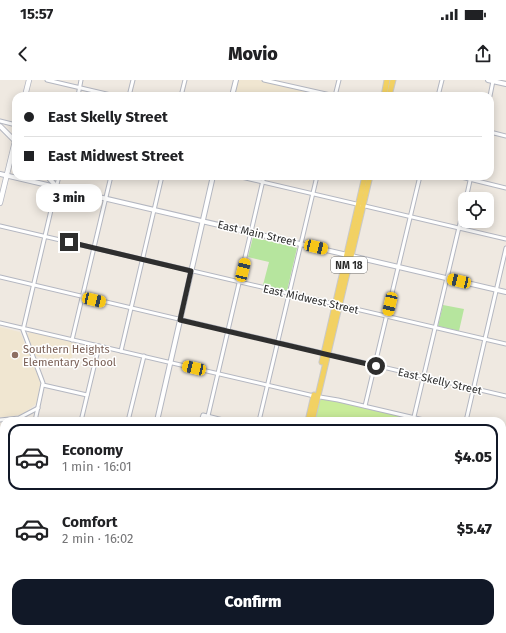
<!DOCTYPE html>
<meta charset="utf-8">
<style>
body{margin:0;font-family:"Fira Sans",sans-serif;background:#f6f6f6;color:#202124;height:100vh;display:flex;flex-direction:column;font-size:15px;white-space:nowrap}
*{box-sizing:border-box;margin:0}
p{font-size:13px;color:#757577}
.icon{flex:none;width:22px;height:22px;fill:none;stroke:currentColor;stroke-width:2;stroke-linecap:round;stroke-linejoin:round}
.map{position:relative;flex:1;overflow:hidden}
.side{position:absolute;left:0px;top:337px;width:506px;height:216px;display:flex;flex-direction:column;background:#fff;border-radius:12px 12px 0 0;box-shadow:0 2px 10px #0003}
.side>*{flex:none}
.top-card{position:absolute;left:12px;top:12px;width:482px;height:88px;border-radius:12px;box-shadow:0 2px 10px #0003;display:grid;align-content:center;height:88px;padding:0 12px;background:#fff}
.fabs{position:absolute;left:458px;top:112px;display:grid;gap:8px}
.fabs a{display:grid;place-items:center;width:36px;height:36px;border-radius:8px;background:#fff;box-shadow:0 2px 10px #0003;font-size:20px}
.end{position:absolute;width:18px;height:18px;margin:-9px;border:5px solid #2e2e2e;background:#fff;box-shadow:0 0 0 2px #fff}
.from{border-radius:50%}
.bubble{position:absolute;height:28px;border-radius:12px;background:#fff;box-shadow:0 2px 10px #0003;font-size:13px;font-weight:800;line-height:28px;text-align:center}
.car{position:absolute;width:12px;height:24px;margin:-12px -6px;border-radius:5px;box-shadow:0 0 3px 1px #0007;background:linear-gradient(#f5c518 24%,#345 0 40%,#f5c518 0 76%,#345 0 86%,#f5c518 0)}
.top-card b{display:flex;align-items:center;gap:14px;height:38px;font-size:15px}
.top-card b+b{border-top:1px solid #e0e0e0}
.top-card i{width:10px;height:10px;background:#202124}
ul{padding:7px 0 0;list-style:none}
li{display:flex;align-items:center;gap:12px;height:66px;margin:0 8px 6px;padding:0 4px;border:2px solid transparent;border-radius:12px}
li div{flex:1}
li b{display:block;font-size:15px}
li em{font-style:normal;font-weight:800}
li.on{border-color:#111827}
li>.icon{width:36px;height:36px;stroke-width:1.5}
.cta{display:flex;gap:8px;margin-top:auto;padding:8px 12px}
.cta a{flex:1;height:46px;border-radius:12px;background:#111827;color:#fff;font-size:16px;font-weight:800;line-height:46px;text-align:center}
.status{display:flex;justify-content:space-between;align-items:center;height:28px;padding:0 20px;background:#fff;direction:ltr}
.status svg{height:11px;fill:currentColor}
header{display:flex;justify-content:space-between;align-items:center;height:52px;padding:0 12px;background:#fff;font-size:18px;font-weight:800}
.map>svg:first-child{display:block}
.education{fill:#f0e6d1}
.green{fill:#b6e59e}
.pitch{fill:#c9ec9a}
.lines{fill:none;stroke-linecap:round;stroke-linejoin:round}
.minor-casing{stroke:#b4b7c1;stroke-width:5}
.tertiary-casing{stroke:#b4b7c1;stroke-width:6}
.secondary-casing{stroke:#b4b7c1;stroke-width:6}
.primary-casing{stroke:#c9c9c9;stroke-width:7}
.minor{stroke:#fff;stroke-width:3}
.tertiary{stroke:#fff;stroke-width:4}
.secondary{stroke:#fff;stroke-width:4.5}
.primary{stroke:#f2d163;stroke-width:5}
.route{stroke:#2e2e2e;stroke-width:5}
.education-dot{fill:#8d6e63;stroke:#fff;stroke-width:1.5}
.labels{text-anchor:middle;stroke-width:3;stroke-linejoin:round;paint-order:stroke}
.shield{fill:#fff;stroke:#6d6d6d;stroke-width:1}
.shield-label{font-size:10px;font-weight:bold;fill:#2e2e2e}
.street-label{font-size:11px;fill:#2e2e2e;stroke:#fff}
.education-label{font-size:11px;fill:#785e54;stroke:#fff;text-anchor:start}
</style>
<div class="status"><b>15:57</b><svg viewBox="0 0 49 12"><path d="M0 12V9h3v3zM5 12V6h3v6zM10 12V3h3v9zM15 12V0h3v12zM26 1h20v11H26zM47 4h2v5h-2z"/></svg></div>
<header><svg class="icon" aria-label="back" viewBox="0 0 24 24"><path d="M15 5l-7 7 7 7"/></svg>Movio<svg class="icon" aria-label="share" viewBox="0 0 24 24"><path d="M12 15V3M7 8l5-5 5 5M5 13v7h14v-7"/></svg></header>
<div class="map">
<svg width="506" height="553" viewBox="0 0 506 553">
<rect width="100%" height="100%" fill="#efe9e1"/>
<!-- education -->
<g class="education">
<path d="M238 0H258L310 12 309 16H234Z"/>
<path d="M0 247 20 252 41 303 37 323 27 331 20 335 4 337H0Z"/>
<path d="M32 252 75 262 71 283 35 276 27 256 29 253Z"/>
</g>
<!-- green -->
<g class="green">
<path d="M253 157 297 168 287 211 263 205 269 182 248 177Z"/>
<path d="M443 225 464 229 459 251 438 246Z"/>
</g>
<!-- pitch -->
<path class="pitch" d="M317 317 413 337V341H312Z"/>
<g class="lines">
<defs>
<g id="minor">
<path d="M47 0 115 16"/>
<path d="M264 0 335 16"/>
<path d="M78 16 81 0"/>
<path d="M129 16 133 0"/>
<path d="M181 16 185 0"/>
<path d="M335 16 339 0"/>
<path d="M438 16 442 0"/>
<path d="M490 16 493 1"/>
<path d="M0 41 16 45"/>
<path d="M490 52 506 56"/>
<path d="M237 96 506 159"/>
<path d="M457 96 506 108"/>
<path d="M466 119 471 96"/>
<path d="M0 146 506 264"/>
<path d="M0 197 506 316"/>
<path d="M0 243 314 316 338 320 428 341"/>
<path d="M72 260 111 96"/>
<path d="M121 271 162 96"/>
<path d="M43 305 87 315"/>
<path d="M365 326 420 96"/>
<path d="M208 336 264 96"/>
<path d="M0 340 19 338 38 328"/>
<path d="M35 341 43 303 23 250 59 96"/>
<path d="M81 341 99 266"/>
<path d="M128 341 144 276"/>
<path d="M201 341 203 335 227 341"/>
<path d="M259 341 317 96"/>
<path d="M413 341 465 122"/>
<path d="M466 341 506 168"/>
<path d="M502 359 506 360"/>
<path d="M0 408 4 409"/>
<path d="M502 415 506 398"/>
<path d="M0 457 4 458"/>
<path d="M0 503 4 504"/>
<path d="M77 553 78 549"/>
</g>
<g id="tertiary">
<path d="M488 0 506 4"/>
<path d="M232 16 236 0"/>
<path d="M0 46 16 62"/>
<path d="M0 94 506 212"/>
<path d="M47 96 56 106"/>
<path d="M157 341 213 96"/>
<path d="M106 553 107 549"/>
</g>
<g id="secondary">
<path d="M25 16 29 0"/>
<path d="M0 123 16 57"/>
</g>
<g id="primary">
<path d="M384 16 387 0"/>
<path d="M389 16 393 0"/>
<path d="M322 282 365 96"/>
<path d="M308 341 314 315"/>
<path d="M312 341 370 96"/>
<path d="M257 553 258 549"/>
<path d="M268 553V549"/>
</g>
</defs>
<!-- minor casing -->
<use href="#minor" class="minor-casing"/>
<!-- tertiary casing -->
<use href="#tertiary" class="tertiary-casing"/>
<!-- secondary casing -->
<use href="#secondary" class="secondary-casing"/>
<!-- primary casing -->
<use href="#primary" class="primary-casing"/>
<!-- minor -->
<use href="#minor" class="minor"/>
<!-- tertiary -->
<use href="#tertiary" class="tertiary"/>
<!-- secondary -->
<use href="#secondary" class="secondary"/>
<!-- primary -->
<use href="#primary" class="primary"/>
</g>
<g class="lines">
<!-- route -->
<path class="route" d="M69 162 191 191 180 240 376 286"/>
</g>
<!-- markers -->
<circle class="education-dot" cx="15" cy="275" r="4"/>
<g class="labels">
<!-- shield labels -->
<rect class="shield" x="331" y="177" width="36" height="16" rx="3"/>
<g class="shield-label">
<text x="349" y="189">NM 18</text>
</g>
<!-- street labels -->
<g class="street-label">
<text transform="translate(257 153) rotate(13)" y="4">East Main Street</text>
<text transform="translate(311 219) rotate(13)" y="4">East Midwest Street</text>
<text transform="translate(440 301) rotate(13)" y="4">East Skelly Street</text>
</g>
<!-- education labels -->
<g class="education-label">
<text x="23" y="273">Southern Heights<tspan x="23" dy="13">Elementary School</tspan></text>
</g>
</g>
</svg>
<div class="fabs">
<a><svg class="icon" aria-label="locate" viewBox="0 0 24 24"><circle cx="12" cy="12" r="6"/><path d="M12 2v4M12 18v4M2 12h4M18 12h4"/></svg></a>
</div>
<i class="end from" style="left:376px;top:286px"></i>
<i class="end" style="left:69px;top:162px"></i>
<div class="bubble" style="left:36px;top:104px;width:66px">3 min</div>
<i class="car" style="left:316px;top:167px;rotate:103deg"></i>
<i class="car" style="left:243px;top:190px;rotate:14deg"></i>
<i class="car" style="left:459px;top:201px;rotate:283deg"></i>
<i class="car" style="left:94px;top:220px;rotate:103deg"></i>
<i class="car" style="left:390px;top:224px;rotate:193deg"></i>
<i class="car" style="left:194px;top:288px;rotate:283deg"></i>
<div class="top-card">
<b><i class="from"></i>East Skelly Street</b>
<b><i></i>East Midwest Street</b>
</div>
<section class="side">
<ul>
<li class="on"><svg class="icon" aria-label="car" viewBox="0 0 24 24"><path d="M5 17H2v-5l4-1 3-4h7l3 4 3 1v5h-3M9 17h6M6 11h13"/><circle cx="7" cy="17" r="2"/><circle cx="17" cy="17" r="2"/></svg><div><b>Economy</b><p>1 min · 16:01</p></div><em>$4.05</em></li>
<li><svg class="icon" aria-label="car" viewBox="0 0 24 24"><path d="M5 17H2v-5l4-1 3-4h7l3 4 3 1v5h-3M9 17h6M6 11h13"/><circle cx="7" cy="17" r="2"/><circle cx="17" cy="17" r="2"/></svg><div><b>Comfort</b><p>2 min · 16:02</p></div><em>$5.47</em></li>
</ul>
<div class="cta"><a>Confirm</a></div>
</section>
</div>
